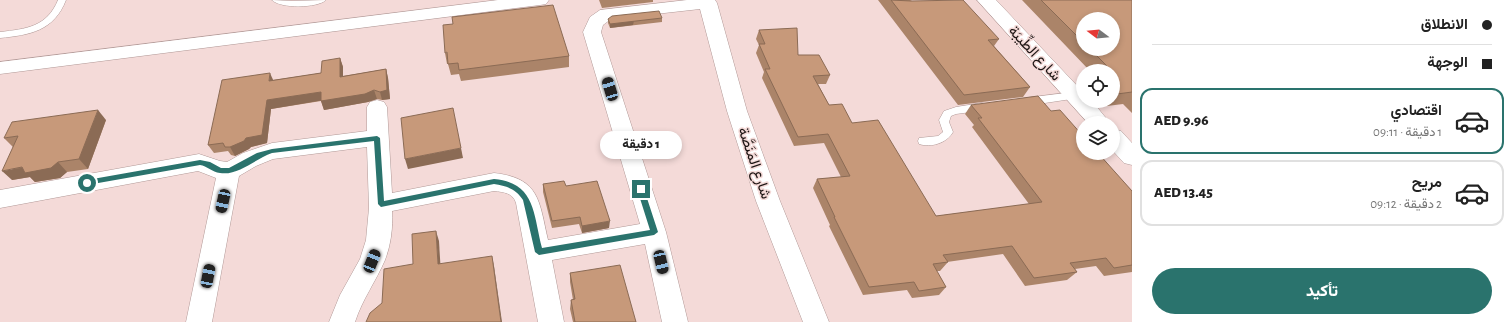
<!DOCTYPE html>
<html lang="ar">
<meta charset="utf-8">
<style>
body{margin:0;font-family:"Alegreya Sans",Vazirmatn,sans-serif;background:#f6f6f6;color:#222;direction:rtl;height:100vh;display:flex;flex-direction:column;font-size:15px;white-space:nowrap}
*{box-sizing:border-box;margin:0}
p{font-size:13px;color:#767676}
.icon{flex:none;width:22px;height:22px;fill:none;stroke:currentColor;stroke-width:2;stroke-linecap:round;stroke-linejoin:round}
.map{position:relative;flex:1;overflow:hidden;direction:ltr}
.details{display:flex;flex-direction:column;background:#fff;width:380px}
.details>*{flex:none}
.banner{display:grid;align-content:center;height:88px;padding:0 20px;background:#fff}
.needle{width:26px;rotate:286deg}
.controls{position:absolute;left:1076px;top:12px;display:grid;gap:8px}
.controls a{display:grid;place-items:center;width:44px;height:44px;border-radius:50%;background:#fff;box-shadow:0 2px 6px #0003;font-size:20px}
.end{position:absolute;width:18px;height:18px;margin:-9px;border:5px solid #2a736d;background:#fff;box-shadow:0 0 0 2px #fff}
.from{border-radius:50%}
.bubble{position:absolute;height:28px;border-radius:14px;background:#fff;box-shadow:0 2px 6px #0003;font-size:13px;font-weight:800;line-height:28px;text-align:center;direction:rtl}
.car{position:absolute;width:12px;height:24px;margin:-12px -6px;border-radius:5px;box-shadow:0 0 3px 1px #0007;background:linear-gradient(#222 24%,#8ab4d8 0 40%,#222 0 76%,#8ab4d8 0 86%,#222 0)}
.banner b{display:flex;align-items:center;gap:14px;height:38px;font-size:15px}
.banner b+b{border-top:1px solid #e0e0e0}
.banner i{width:10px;height:10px;background:#222}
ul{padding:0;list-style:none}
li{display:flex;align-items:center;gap:12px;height:66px;margin:0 8px 6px;padding:0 12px;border:2px solid #e0e0e0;border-radius:12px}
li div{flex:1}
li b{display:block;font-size:15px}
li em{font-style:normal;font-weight:800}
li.selected{border-color:#2a736d}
li>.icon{width:36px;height:36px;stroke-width:1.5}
.button{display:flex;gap:8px;margin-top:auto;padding:8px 20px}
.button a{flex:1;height:46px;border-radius:24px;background:#2a736d;color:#fff;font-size:16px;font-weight:800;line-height:46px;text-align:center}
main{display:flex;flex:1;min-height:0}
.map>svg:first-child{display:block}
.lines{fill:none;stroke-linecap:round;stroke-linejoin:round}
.service-casing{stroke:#b19997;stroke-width:1}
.minor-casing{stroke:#b19997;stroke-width:1}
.service{fill:#fff;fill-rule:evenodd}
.minor{fill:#fff;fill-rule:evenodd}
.wall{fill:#ab8469;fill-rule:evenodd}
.shaded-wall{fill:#8b6b55}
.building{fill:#c7997a;stroke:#8b6b55}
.route{fill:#2a736d}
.labels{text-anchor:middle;stroke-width:3;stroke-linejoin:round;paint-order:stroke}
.street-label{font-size:15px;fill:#1d1514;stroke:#f4dad8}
</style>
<main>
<section class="details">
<div class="banner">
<b><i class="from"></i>الانطلاق</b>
<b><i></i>الوجهة</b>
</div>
<ul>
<li class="selected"><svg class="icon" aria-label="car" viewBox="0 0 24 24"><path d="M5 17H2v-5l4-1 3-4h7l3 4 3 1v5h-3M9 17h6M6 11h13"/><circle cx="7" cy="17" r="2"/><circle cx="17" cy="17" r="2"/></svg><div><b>اقتصادي</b><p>1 دقيقة · 09:11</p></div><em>AED 9.96</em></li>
<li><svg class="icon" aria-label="car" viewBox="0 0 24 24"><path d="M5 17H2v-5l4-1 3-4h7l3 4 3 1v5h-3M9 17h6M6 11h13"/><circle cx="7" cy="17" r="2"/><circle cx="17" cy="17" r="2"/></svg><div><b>مريح</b><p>2 دقيقة · 09:12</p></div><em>AED 13.45</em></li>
</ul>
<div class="button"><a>تأكيد</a></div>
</section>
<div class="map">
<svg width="1132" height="322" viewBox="0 0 1132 322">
<rect width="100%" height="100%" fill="#f4dad8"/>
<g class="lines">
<defs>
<g id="service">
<path d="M58 0H66C54 31 30 35 0 38V32C26 29 47 27 58 0Z"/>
<path d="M272 0 292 1 326 0C318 8 280 9 272 0Z"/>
<path d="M1074 92 1079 96 1078 98 1025 106 1021 105 1020 102 1021 99 1025 98Z"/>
<path d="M982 103 986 104 987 107 986 110 956 114 951 116 949 122 953 132C947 143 931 148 919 144L918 141 919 138 938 136 943 132 939 120 944 111 956 107Z"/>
</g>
<g id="minor">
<path d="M498 0H549L546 4 540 5 0 74V62Z"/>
<path d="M687 0H715L717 3 747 111 780 201 829 322H803L756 201 727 111 700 9 611 19 603 25 601 32 666 232 688 322H662L645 244 552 260 564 322H538L516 203C513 193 504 192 494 191L392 211C393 228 391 244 385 260 376 281 362 300 355 322H329L340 295 360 259 366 240 369 208 367 147 273 159 256 166 239 176 212 322H186L216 178 198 171 0 208V190L199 154 220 161 227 162 243 153 272 143 367 131V107L370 102 377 100 384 102 387 107 392 193 494 173C540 178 539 201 548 240L640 224 583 32 590 17 600 10Z"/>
<path d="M977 0H996L1083 92V101H1092L1110 123H1088Z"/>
<path d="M1113 129 1121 131 1132 143V165L1124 163 1113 151Z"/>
</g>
</defs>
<!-- service casing -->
<use href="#service" class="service-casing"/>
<!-- minor casing -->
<use href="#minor" class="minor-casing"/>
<!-- service -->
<use href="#service" class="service"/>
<!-- minor -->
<use href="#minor" class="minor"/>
</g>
<!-- wall -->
<g class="wall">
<path d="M599 0H653V2L602 8Z"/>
<path d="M878 0H910L999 39 994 46 1030 87 1023 97 958 105Z"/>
<path d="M1022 0H1132V113L1123 104 1107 106 1102 101H1113V71H1089V70ZM1083 19 1113 49H1083Z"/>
<path d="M662 18V22L610 28 608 23V19Z"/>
<path d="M759 30 830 75 826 84H818L829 105 852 123 936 216 1029 204 972 127 974 125 965 114 971 105 1051 111 1132 191V272L1104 276 1096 266 1075 269 1077 272 1067 280 1025 286 1003 254 947 262H948L940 271H936L946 287 939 295 912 298 907 290 863 295 829 226 830 225 813 188 817 179 841 177 824 143 794 146 762 78 764 72 756 53 759 45 756 39Z"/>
<path d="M445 53 569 56V67L461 81 459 74 451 75 448 64H447Z"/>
<path d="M340 58 343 67V76L386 69 388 78 390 99 382 100 377 99 368 102 324 110 321 101 271 109 267 143 251 147 249 149 235 156 231 155 228 151 214 153 208 145 273 80 321 73Z"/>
<path d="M106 120 88 169 67 172 60 178 35 182 30 177 12 180 13 147 4 138Z"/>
<path d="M543 184 566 186 609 228 582 233 579 224 552 228 543 192Z"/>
<path d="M570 273 636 322H573L570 309 571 300H573L570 282Z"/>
</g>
<!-- shaded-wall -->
<g class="shaded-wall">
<path d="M634 21 633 25 610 28V24Z"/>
<path d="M340 58 343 67V85L340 77Z"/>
<path d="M386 69 388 78 390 99 382 100 380 92Z"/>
<path d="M270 73 274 82 269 81Z"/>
<path d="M374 90 377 99 368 102 324 110 321 101Z"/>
<path d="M321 92 324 100 271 109 267 143 251 147 249 149 235 156 230 147 267 100Z"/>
<path d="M98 110 106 120 88 169 79 159Z"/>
<path d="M461 148 463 158 408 169 405 159Z"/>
<path d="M58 162 67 172 60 178 35 182 30 177 12 180 2 171Z"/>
<path d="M610 221 609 228 582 233V226Z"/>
<path d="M436 231 439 241 441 275 438 264Z"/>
<path d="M492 256 494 266 502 322H501Z"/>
</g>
<!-- building -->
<g class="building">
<path d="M891 0 911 1 963 0 999 39 988 40 1030 87 964 95Z"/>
<path d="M1041 0H1132V92L1117 94 1113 90V71H1094L1091 68 1107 66 1090 49H1113V19H1083V42Z"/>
<path d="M553 5 569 56 459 70 458 63 448 64 447 52 445 53 443 25 453 24 452 17Z"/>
<path d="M659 11 662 18 610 24 608 19 612 16Z"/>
<path d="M797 28 798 55H819L830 75 813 76 829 105 842 104 852 123 878 120 936 216 1042 202 978 118H982L971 105 1038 96 1051 111 1060 110 1083 136V153H1098L1132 191V265L1114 268 1106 258 1070 263 1077 272 1034 278 1012 246 943 255 948 262 933 264 946 287 919 291 914 282 869 287 834 217H835L817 179 850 176 828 134 798 137 765 69H770L759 44H765L759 30Z"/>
<path d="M340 58V77L386 69 387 90 380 92 374 90 365 94 321 101V92L267 100 262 135 246 138 244 141 230 147H225L223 143 208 145 222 80 270 73 269 81 321 73 322 61Z"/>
<path d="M453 108 461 148 405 159 401 118Z"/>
<path d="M98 110 79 159 58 162 51 168 25 173 22 167 2 171 18 136 4 138 12 122Z"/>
<path d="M564 181 566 186 597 181 610 221 582 226 580 217 552 221 543 184Z"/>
<path d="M436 231 438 264 492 256 501 322H366L370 313 382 303 384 269 413 264 412 234Z"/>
<path d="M620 265 636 322H575L571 300 575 299 570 273Z"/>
</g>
<!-- route -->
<path class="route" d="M377 136 380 138 384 201 494 179C536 183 533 214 542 248L650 230 637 189 641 187 644 189 658 232 654 235 539 255 535 252 523 200C516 189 507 186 494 184L381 207 378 204 374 141 272 153C255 159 238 176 220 173 212 172 207 166 200 165L87 185 84 183 87 180 200 160 210 162 221 168H229L257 153 272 149Z"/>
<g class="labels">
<!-- street labels -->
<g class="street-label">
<text transform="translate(1035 53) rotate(47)" y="5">شارع الطِّيبَة</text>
<text transform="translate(755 163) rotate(71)" y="5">شارع المَنَصَّة</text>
</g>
</g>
</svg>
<div class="controls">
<a><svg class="needle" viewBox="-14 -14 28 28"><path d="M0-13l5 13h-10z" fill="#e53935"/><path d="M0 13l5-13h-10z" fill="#767676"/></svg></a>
<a><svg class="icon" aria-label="locate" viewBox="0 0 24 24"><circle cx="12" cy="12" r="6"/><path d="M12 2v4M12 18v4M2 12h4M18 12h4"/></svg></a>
<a><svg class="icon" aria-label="layers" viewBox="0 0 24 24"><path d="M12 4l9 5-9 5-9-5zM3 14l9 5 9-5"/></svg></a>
</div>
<i class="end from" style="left:87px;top:183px"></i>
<i class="end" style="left:641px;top:189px"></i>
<div class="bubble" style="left:600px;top:131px;width:82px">1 دقيقة</div>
<i class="car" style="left:610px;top:89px;rotate:343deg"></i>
<i class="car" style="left:223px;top:201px;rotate:192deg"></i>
<i class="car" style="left:372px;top:261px;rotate:22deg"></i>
<i class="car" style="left:661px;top:262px;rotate:167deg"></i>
<i class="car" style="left:208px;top:276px;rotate:11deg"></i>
</div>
</main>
